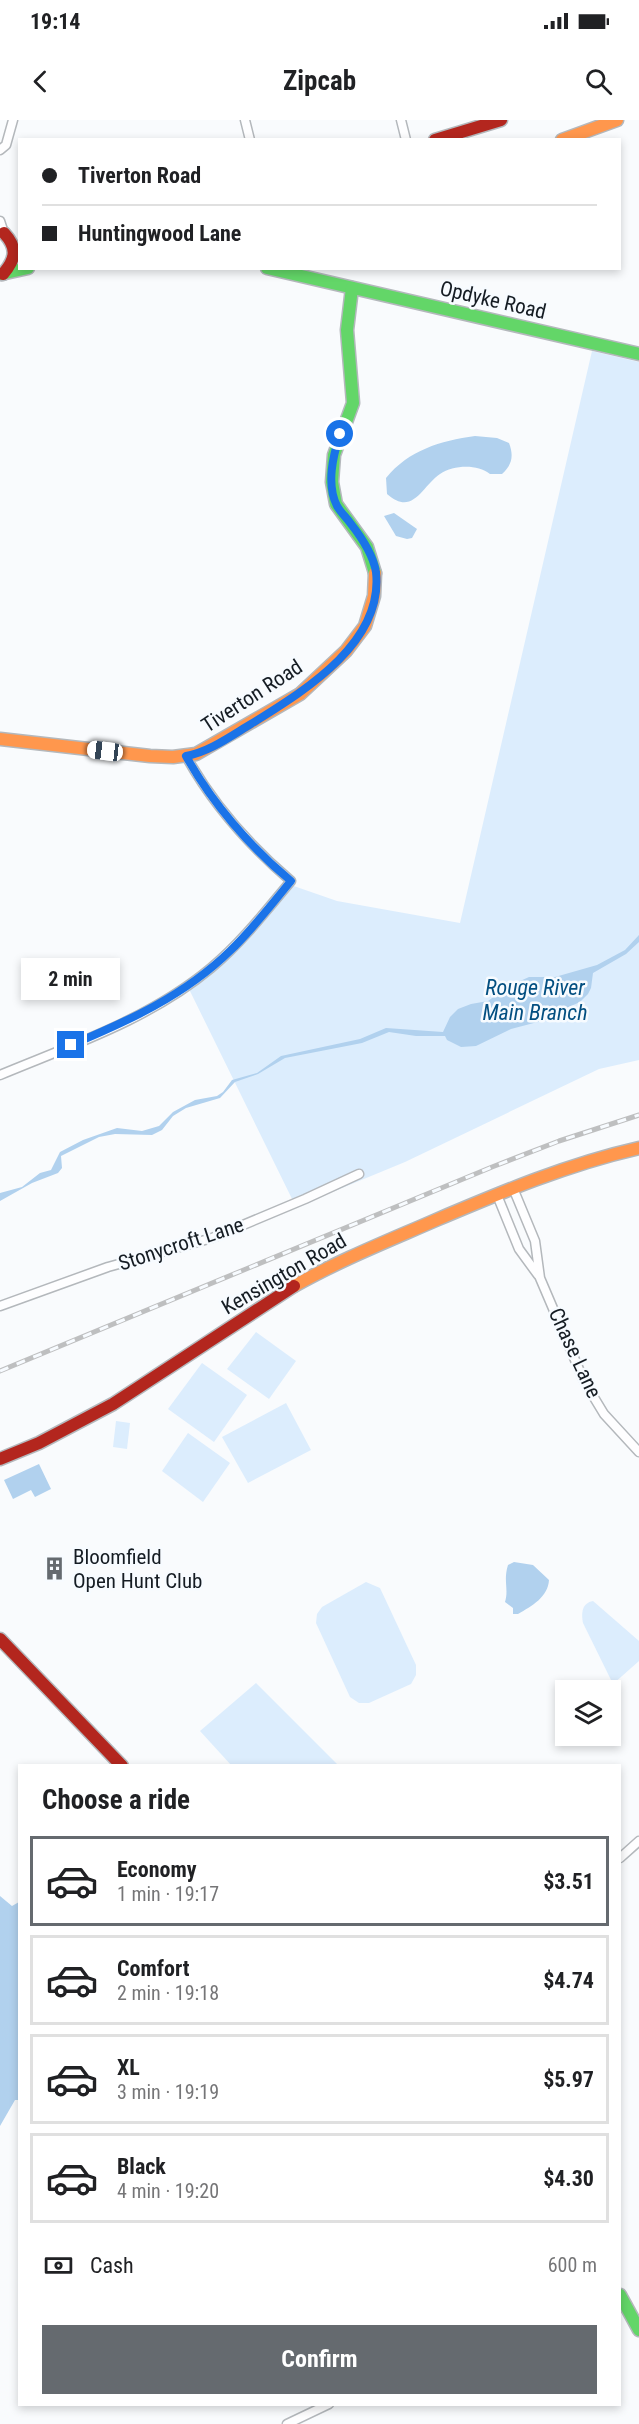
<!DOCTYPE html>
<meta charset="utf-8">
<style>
body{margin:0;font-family:"Roboto Condensed",sans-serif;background:#f6f6f6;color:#202124;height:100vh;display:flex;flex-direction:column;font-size:22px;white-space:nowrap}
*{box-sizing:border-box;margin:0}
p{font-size:20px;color:#757577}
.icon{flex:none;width:33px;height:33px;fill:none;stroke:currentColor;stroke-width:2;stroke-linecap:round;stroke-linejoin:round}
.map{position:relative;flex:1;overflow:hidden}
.drawer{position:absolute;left:18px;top:1644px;width:603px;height:642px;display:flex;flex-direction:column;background:#fff;border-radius:0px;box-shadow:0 3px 9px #0003}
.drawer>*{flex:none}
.top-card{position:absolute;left:18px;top:18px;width:603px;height:132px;border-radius:0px;box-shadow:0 3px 9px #0003;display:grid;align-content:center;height:132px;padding:0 24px;background:#fff}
.controls{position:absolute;left:555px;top:1560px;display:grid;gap:12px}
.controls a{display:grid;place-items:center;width:66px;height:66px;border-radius:0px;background:#fff;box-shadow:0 3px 9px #0003;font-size:30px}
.end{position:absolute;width:27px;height:27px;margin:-14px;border:8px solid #1a73e8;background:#fff;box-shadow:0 0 0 3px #fff}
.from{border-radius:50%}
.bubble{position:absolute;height:42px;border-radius:0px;background:#fff;box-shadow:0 3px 9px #0003;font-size:20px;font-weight:700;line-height:42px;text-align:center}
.car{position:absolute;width:18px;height:36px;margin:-18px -9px;border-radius:8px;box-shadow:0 0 4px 2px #0007;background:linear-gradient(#fff 24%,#345 0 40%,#fff 0 76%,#345 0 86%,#fff 0)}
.top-card b{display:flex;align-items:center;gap:21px;height:57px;font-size:22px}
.top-card b+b{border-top:2px solid #e0e0e0}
.top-card i{width:15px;height:15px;background:#202124}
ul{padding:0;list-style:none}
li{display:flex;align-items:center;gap:18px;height:90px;margin:0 12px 9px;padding:0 12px;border:3px solid #e0e0e0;border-radius:0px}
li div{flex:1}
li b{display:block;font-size:22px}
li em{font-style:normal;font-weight:700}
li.on{border-color:#656a6f}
li>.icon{width:54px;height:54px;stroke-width:1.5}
h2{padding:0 24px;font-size:27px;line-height:72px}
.pay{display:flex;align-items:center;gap:15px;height:66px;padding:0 24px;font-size:22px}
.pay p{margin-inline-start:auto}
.primary-button{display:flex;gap:12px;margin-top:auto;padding:12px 24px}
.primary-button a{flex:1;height:69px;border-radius:0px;background:#656a6f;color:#fff;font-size:24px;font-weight:700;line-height:69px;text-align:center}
.status{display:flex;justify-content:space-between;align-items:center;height:42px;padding:0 30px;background:#fff;direction:ltr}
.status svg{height:16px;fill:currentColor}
header{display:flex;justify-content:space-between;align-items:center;height:78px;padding:0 24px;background:#fff;font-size:27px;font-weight:700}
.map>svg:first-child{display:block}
.green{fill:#dcedfd}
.water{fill:#b1d1ee}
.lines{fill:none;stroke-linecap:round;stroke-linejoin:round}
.street-casing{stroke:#b4b8bc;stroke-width:11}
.fast-casing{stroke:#b4b8bc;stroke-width:15}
.slow-casing{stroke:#b4b8bc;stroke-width:15}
.jam-casing{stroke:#b4b8bc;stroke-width:15}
.street{stroke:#fefeff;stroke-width:8}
.fast{stroke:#63d668;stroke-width:12}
.slow{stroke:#ff974d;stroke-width:12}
.jam{stroke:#b3261e;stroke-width:12}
.rail-casing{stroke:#bebfc0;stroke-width:5}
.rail{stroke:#f7fbff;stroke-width:3;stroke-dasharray:9;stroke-linecap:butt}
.route{stroke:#1a73e8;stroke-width:8}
.labels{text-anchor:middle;stroke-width:5;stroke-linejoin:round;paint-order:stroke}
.street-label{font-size:21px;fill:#151c23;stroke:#f7fbff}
.poi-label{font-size:21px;fill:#151c23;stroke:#f7fbff;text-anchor:start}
.water-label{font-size:22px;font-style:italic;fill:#034f81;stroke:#f7fbff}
</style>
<div class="status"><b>19:14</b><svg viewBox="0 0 49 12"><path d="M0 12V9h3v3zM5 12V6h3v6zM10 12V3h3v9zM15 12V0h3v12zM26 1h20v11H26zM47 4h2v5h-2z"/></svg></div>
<header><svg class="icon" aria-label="back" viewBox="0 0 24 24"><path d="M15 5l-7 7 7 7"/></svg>Zipcab<svg class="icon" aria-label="search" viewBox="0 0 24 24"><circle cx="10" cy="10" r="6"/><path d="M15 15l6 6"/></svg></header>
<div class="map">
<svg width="639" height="2304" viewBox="0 0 639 2304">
<rect width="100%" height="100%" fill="#f9fbfd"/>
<!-- green -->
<g class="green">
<path d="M592 231 639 242V940L599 949 405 1042 296 1087 187 865 210 848 288 764 337 781 460 803Z"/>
<path d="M256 1212 296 1241 269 1279 227 1249Z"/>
<path d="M202 1243 247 1275 214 1322 168 1289Z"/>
<path d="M286 1283 311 1330 248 1363 222 1317Z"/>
<path d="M116 1301 130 1303 127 1329 113 1327Z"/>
<path d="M188 1313 230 1343 203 1382 162 1351Z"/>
<path d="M366 1462 380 1468 416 1545V1555L411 1564 369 1583H359L350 1577 316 1503 317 1494 322 1487Z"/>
<path d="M593 1481 639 1521V1541L613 1564 583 1503C581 1493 582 1483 593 1481Z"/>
<path d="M256 1563 338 1645H231L200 1611Z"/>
</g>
<!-- water -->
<g class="water">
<path d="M475 316 497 318 509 323C514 336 512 345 502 354H490C477 344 454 345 440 354 422 366 413 397 387 374L386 358C409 330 440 321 475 316Z"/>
<path d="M394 393 417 409 412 418 407 419 396 416 384 396Z"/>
<path d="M639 815V822L626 834 593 853 591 868 588 874 580 882 562 890 549 899 511 909 476 926 461 927 447 920 445 916H416L389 912 362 923 285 938 258 954 235 962 220 978 186 988 173 996 162 1010 152 1015 115 1014 99 1017 61 1036 62 1048 58 1053 32 1063 0 1081V1073L22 1067 40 1053 51 1050 60 1032 83 1020 117 1008 142 1011 159 1006 173 992 195 980 217 976 223 972 232 960 257 953 281 936 360 919 386 908 443 912 450 897 458 889 471 884 488 881 507 867 529 857H555L597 845 625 830Z"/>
<path d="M39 1344 51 1369 35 1377 31 1370 13 1379 4 1360Z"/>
<path d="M514 1442 533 1445 549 1460C548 1477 532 1486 518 1494H513V1488L505 1482C509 1469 503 1461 508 1445Z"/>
<path d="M0 1776 12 1786 19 1782 20 1980H15L0 2006Z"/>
</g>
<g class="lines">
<defs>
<g id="street">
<path d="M245 0 250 20"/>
<path d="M401 0 406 20"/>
<path d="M0 30 6 25 13 0"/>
<path d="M0 101 4 113"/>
<path d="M0 955C72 925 150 899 211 848 241 823 266 791 291 761 250 726 212 683 186 636"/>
<path d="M513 1068 535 1121 540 1158 584 1261 604 1294 639 1332"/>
<path d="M497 1075 519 1129 538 1155"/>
<path d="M0 1186 108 1147 212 1118 305 1079 359 1054"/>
<path d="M620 1738 639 1721"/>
<path d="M287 2304 329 2284"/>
</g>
<g id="fast">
<path d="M267 148 639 234"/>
<path d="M1 154 28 148"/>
<path d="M352 168 347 210 353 283 334 335 332 362 336 384 367 427 375 453"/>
<path d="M620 2175 639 2210"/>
</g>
<g id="slow">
<path d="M562 20 617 0"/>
<path d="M0 619 150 636 173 637 196 634 300 574 346 531 365 506 374 476 375 453"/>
<path d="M294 1166C340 1140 388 1121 436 1100 502 1072 568 1044 639 1028"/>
</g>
<g id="jam">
<path d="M435 20 501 0"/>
<path d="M3 154C16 139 18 128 4 113"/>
<path d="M0 1339 39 1323 113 1284 294 1166"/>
<path d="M0 1519 122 1646"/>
</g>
</defs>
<!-- street casing -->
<use href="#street" class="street-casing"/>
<!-- fast casing -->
<use href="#fast" class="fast-casing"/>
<!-- slow casing -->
<use href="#slow" class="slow-casing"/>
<!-- jam casing -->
<use href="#jam" class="jam-casing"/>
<!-- street -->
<use href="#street" class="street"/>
<!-- fast -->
<use href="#fast" class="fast"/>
<!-- slow -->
<use href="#slow" class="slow"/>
<!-- jam -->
<use href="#jam" class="jam"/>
<defs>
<path id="rail" d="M0 1251 492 1047 559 1021 639 995"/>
</defs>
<!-- rail casing -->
<use href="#rail" class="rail-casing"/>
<!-- rail -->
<use href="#rail" class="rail"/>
</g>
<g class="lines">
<!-- route -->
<path class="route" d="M71 925C128 901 184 876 230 831 252 810 271 785 291 761 250 727 212 683 186 636 209 632 231 616 251 604 302 572 384 524 376 452 373 434 362 418 351 404 347 398 341 393 337 386 326 364 333 336 340 314"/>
</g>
<!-- icons -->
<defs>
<symbol id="building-bare" viewBox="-9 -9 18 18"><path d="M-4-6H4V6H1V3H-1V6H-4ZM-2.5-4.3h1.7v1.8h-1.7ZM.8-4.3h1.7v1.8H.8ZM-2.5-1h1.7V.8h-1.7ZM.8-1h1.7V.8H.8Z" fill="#656a6f" stroke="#f7fbff" stroke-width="2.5" paint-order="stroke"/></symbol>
</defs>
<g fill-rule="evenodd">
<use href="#building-bare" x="38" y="1432" width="33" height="33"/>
</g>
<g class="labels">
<!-- street labels -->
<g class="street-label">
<text transform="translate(493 180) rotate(13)" y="7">Opdyke Road</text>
<text transform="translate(252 576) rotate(-33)" y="7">Tiverton Road</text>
<text transform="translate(181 1124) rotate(-18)" y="7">Stonycroft Lane</text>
<text transform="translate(284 1154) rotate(-30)" y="7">Kensington Road</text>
<text transform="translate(575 1233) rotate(65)" y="7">Chase Lane</text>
</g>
<!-- poi labels -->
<g class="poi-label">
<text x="73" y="1444">Bloomfield<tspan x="73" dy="24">Open Hunt Club</tspan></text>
</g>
<!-- water labels -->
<g class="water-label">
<text x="535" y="875">Rouge River<tspan x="535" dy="25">Main Branch</tspan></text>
</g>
</g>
</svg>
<div class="controls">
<a><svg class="icon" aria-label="layers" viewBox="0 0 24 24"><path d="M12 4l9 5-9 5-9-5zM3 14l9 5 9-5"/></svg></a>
</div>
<i class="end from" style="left:340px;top:314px"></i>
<i class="end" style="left:71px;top:925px"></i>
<div class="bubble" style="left:21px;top:838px;width:99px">2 min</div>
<i class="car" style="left:105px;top:631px;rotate:277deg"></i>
<div class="top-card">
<b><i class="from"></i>Tiverton Road</b>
<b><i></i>Huntingwood Lane</b>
</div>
<section class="drawer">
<h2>Choose a ride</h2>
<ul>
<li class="on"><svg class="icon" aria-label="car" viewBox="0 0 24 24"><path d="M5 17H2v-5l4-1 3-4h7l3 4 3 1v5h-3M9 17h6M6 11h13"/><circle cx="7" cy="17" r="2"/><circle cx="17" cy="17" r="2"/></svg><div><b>Economy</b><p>1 min · 19:17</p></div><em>$3.51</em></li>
<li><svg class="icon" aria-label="car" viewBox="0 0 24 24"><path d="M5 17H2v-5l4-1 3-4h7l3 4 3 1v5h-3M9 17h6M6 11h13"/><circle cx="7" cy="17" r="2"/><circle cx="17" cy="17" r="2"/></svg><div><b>Comfort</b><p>2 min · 19:18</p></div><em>$4.74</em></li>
<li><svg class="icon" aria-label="car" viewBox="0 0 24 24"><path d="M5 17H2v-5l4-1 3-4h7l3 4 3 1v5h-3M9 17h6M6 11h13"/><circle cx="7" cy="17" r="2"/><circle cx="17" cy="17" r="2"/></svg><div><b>XL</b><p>3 min · 19:19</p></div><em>$5.97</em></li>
<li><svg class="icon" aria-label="car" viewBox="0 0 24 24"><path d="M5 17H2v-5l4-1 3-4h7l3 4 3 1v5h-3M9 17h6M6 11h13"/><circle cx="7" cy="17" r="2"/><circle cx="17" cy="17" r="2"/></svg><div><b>Black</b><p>4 min · 19:20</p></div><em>$4.30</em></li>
</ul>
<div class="pay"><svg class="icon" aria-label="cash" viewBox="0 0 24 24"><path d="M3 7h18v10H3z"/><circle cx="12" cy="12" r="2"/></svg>Cash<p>600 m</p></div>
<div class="primary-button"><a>Confirm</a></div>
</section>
</div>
